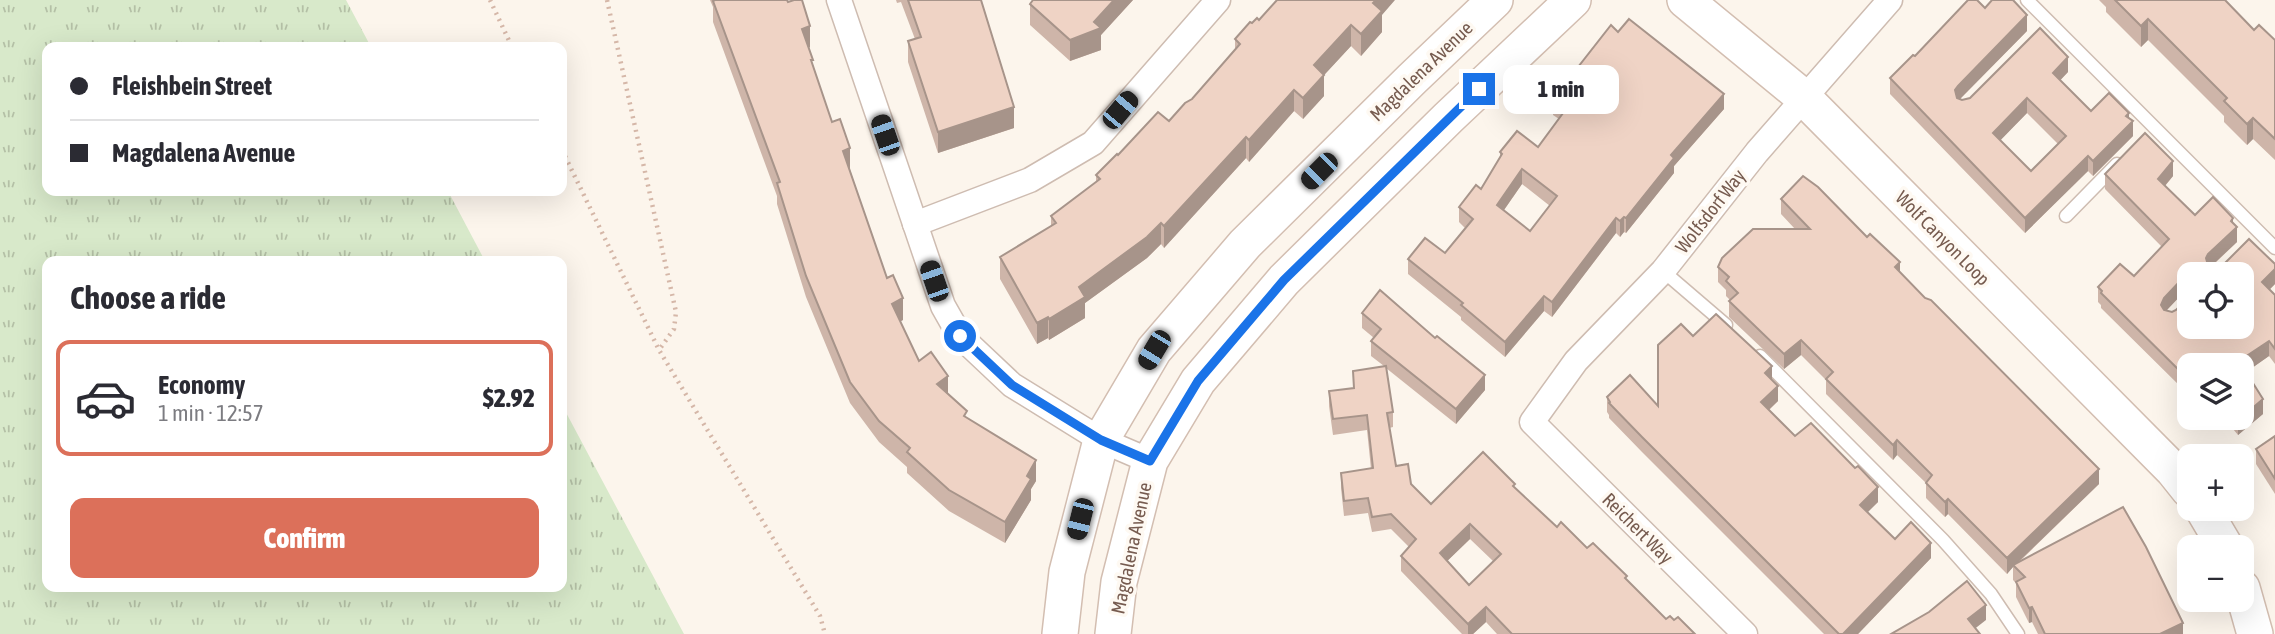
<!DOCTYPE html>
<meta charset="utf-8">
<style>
body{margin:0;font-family:"Asap Condensed",sans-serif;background:#f2f2f3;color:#2b2b33;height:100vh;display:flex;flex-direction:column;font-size:26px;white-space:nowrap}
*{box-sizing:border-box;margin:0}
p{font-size:23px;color:#7c7c81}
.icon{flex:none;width:38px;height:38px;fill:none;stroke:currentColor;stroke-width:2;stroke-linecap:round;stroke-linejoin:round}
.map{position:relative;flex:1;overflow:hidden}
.side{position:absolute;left:42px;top:256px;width:525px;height:336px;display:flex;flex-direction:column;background:#fff;border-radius:14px;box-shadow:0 7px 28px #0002}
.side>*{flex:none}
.hud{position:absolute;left:42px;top:42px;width:525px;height:154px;border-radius:14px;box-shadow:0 7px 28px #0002;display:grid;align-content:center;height:154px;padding:0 28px;background:#fff}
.tools{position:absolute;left:2177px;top:262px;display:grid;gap:14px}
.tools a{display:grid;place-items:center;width:77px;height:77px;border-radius:14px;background:#fff;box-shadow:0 7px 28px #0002;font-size:35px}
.end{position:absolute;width:32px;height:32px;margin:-16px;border:9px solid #1a73e8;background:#fff;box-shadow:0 0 0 4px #fff}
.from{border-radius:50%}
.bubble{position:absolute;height:49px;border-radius:14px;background:#fff;box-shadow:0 7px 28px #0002;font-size:23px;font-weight:800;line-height:49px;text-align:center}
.car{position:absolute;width:21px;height:42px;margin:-21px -10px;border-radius:9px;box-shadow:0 0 5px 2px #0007;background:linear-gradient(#222 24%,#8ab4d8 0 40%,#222 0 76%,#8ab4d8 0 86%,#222 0)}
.hud b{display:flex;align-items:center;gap:24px;height:66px;font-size:26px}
.hud b+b{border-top:2px solid #e1e1e2}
.hud i{width:18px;height:18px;background:#2b2b33}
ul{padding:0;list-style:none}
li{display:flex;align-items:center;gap:21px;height:116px;margin:0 14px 10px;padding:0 14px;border:4px solid transparent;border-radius:14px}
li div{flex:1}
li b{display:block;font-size:26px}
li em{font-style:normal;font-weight:800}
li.current{border-color:#dc705a}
li>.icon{width:63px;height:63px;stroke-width:1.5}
h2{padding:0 28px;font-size:32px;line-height:84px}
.cta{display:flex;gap:14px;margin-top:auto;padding:14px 28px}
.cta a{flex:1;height:80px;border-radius:14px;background:#dc705a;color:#fff;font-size:28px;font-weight:800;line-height:80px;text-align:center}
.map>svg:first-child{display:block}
.grass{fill:url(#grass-tufts)}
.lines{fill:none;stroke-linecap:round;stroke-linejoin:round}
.lane-casing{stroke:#cebcb1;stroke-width:15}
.street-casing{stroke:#cebcb1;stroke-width:27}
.secondary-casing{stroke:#d3beb1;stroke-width:38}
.path{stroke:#d5b7a8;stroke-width:4.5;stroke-dasharray:2 5;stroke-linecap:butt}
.lane{stroke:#fff;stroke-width:12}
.street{stroke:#fff;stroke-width:24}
.secondary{stroke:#fff;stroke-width:35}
.wall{fill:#ceb5a9;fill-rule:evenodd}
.shaded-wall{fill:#a7948a}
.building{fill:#efd3c5;stroke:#a7948a;stroke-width:2;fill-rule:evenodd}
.route{stroke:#1a73e8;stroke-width:9}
.labels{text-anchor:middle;stroke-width:7;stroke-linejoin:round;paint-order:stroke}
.street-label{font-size:19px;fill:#765b4f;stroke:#fef9f2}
</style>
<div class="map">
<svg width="2275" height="634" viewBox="0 0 2275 634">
<defs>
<pattern id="grass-tufts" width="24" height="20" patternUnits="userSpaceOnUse" patternTransform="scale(1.75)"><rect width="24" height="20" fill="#d8e9ca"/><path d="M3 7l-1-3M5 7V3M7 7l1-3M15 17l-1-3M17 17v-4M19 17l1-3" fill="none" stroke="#b4c0a6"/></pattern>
</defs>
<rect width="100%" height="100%" fill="#fcf5ec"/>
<!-- grass -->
<path class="grass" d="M0 0H346L371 47H47V191H448L485 261H47V586H562V405L684 634H0Z"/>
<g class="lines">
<defs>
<g id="lane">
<path d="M2027 0 2275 248"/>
<path d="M2066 216 2117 164"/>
<path d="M1663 271 1726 325"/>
<path d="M1760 356 1943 540 1991 594 2018 634"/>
</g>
<g id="street">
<path d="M839 0 943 306 960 336 1012 385 1101 440 1150 461"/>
<path d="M915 224 1030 180 1093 143 1218 0"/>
<path d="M1745 634 1532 422 1576 361 1663 271 1757 152 1890 0"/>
</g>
<g id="secondary">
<path d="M1685 0 1803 97 2173 470 2189 490"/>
<path d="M2203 509 2226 548"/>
<path d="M2242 588 2255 634"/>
<path d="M1060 634 1067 572 1101 440 1154 350 1245 244 1412 79 1495 0"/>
<path d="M1113 634 1119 582 1150 461 1198 381 1284 280 1448 118 1573 0"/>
</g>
</defs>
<!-- lane casing -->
<use href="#lane" class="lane-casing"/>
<!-- street casing -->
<use href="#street" class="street-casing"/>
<!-- secondary casing -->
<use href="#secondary" class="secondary-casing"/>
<!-- path -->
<g class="path">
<path d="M490 0 512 47"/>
<path d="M607 0 676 312 674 329 659 350"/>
<path d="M562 150 659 350 820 616 825 634"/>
</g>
<!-- lane -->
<use href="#lane" class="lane"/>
<!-- street -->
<use href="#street" class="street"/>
<!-- secondary -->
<use href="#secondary" class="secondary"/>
</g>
<!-- wall -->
<g class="wall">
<path d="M710 0H787L810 47 809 48 813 66 832 122 850 170 887 278 903 320 900 321 919 361 948 394 967 418 1036 481 1031 489V500L1005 543 949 511 907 473V467L879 442 850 403 806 297 777 204V196L713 22V7Z"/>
<path d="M896 0H981L1014 128 938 153 908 62V41L915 39 901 2 897 3Z"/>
<path d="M1033 0H1133L1101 35V50L1070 61 1030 25V4Z"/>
<path d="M2099 0H2225L2254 30 2275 40V160L2253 139 2247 145 2224 122V116L2148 40 2141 47 2106 12V7Z"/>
<path d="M1382 15V32L1361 56 1351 46 1324 75V96L1303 119 1294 111 1249 162 1246 158 1164 248 1161 244 1147 258 1085 303V318L1049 340 1048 338 1037 344 1000 279V257L1051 226V216L1096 182V175L1118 155 1169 121 1192 99 1235 50V39L1252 23 1259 20Z"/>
<path d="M2027 31 1960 99 1962 100 2068 72 2060 80 2091 111 2129 118 2133 136 2093 176 2088 171 2025 233 1890 94V78L1915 56ZM2027 113 2058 144 2031 171 2000 140Z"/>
<path d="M1618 32 1724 109 1674 166V173L1626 233 1624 232 1620 237 1616 233 1552 317 1544 311 1505 357 1461 320V317L1408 274V259L1445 253 1465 228 1459 222V207L1481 189 1500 158V152L1538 147 1559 119 1553 115V99ZM1522 184 1550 206 1530 231 1504 210Z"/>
<path d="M2105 174 2173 176 2165 186 2195 215 2233 223 2237 242 2211 267 2213 268 2275 264V284L2269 290 2275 295V364L2269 356 2246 372 2263 414 2238 435 2224 418H2242V366H2189V391L2187 393 2101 308V305L2098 302V287L2134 276 2162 247 2105 189ZM2189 275 2242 327 2166 311 2183 293 2189 292Z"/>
<path d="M1781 199 1900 272 2099 484 2018 563 2183 634H2038L2032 622 2029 623 2016 597V583L2013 580V567L2007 574 1948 514 1945 517 1926 498V483L1897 455 1893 460 1826 394V380L1801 355 1784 369 1729 317V301L1730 300 1726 296V290L1718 282V267L1795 229 1781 214Z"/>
<path d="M1362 313 1485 390 1456 424 1386 368 1393 412V427L1389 428 1396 466 1411 484 1431 504 1515 489 1557 527 1587 548 1627 580 1666 619 1674 620 1695 634H1497L1486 622 1473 634H1462L1401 571V556L1409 547 1391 529 1372 532 1368 513 1344 516 1341 488V473L1371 469 1367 430 1333 435 1329 406V391L1353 388V371L1384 366 1371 356V341L1374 338 1362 328ZM1470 539 1493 561 1469 585 1447 561Z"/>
<path d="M1693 336 1772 380 1778 401 1769 410 1795 436 1878 502 1867 512 1895 539 1931 558 1858 634H1824L1642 452 1609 418V415L1607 412V397L1658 406Z"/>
<path d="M2275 436V494L2256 464V449Z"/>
</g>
<!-- shaded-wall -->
<g class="shaded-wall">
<path d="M1114 0H1133L1101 35V50L1070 61V40L1094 22Z"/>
<path d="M1376 0H1395L1382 15V32L1361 56V34L1373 3Z"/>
<path d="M2027 15V31L1958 101 1955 90 1958 86Z"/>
<path d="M2148 19V40L2141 47V26Z"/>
<path d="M1351 25V46L1314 86V65Z"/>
<path d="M810 26V47L802 50V29Z"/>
<path d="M2068 57V72L2053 88V73Z"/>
<path d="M1324 75V96L1303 119V98Z"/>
<path d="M1294 90V111L1249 162V140Z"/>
<path d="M1724 94V109L1674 166V173L1626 233V218L1671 155Z"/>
<path d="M2027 98V113L1993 148V133Z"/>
<path d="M1014 107V128L938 153V132Z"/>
<path d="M2129 113V125L2133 121V136L2093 176V161Z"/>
<path d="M2253 118V139L2247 145V124Z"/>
<path d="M1246 137V158L1164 248V226Z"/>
<path d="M850 148V170L843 172V151Z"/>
<path d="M2088 156V171L2025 233V218Z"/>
<path d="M2173 161V176L2158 194V179Z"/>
<path d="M1522 169V184L1497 220V205Z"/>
<path d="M1624 217V232L1620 237V221Z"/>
<path d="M1616 218V233L1552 317V302Z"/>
<path d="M2233 218V230L2237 227V242L2208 269 2206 258Z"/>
<path d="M1161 223V244L1147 258 1085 303V318L1049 340V319L1079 287Z"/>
<path d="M1900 262V277L1895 267Z"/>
<path d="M2275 269V284L2262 297V282Z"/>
<path d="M2183 278V293L2164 313 2161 305 2164 298Z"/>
<path d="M1544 296V311L1505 357V342Z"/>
<path d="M903 298V320L892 326V304Z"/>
<path d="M1048 317V338L1037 344V323Z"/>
<path d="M1801 340V355L1784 369V354Z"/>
<path d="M2269 341V356L2242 375 2239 361Z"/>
<path d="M1772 366V381L1765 373Z"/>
<path d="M1485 375V390L1456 424V409Z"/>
<path d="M948 376V397L937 384Z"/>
<path d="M2189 376V391L2187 393V378Z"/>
<path d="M1778 386V401L1761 417V402Z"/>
<path d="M2263 399V414L2238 435V420L2242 418V417Z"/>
<path d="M1897 440V455L1893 460V445Z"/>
<path d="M1036 460V481L1031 489V500L1005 543V522L1027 476Z"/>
<path d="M2099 469V484L2014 566 2013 565V567L2007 574V558Z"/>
<path d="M1878 487V502L1860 520V505Z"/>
<path d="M1948 499V514L1945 517V502Z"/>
<path d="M1470 524V539L1440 568V553Z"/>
<path d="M1931 543V558L1858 634H1843Z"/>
<path d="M1986 605V620L1968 634V619Z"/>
<path d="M1486 607V622L1473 634H1468V624Z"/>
<path d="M2032 607V622L2029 623V608Z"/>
<path d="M2183 623V634H2160Z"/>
</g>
<!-- building -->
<g class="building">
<path d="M715 0H787L788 2 794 0H802L810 26 802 29 813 60H811L832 122 840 119 850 148 843 151 887 278 893 275 903 298 892 304 919 361 931 352 948 376 937 384 967 411 964 416 1036 460 1027 476 1031 479 1005 522 949 490 907 452 910 448 879 421 850 382 806 276 777 183 780 182 713 1Z"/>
<path d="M908 0H981L1014 107 938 132 908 41 921 37Z"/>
<path d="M1033 0H1114L1094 22 1101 28 1070 40 1030 4Z"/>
<path d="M1277 0H1376L1373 3 1382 11 1361 34 1351 25 1314 65 1324 75 1303 98 1294 90 1249 140 1246 137 1164 226 1161 223 1147 237 1079 287 1085 297 1049 319 1048 317 1037 323 1000 257 1056 223 1051 216 1100 179 1096 175 1117 154 1118 155 1158 112 1169 121 1185 103 1192 99 1240 44 1235 39 1250 22 1252 23 1257 18 1259 20Z"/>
<path d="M1968 0H1977L1985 8 1992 0H2013L2027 15 1958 86 1955 90 1957 98 1962 100 1970 98 2040 28 2068 57 2053 73 2091 111 2109 93 2129 113 2126 116 2133 121 2093 161 2088 156 2025 218 1890 78 1913 55 1915 56ZM2027 98 2066 136 2031 171 1993 133Z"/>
<path d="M2115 0H2225L2254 30 2259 25 2275 40V139L2253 118 2247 124 2224 101 2227 98 2148 19 2141 26Z"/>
<path d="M1629 19 1724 94 1671 155 1674 158 1626 218 1624 217 1620 221 1616 218 1552 302 1544 296 1505 342 1461 305 1463 303 1408 259 1425 238 1445 253 1473 219 1459 207 1476 185 1481 189 1502 154 1500 152 1517 131 1538 147 1566 109 1553 99 1611 25 1618 32ZM1522 169 1557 196 1530 231 1497 205Z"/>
<path d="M2145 133 2173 161 2158 179 2195 215 2213 197 2233 218 2231 221 2237 227 2208 254 2206 258 2208 265 2213 268 2221 267 2249 239 2275 264V269L2262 282 2275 295V349L2269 341 2239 361 2263 399 2242 417V366H2189V376L2187 378 2101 293 2102 291 2098 287 2120 264 2134 276 2169 239 2105 174ZM2189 275H2242V327H2189V297L2176 310 2172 312 2164 310 2161 305 2164 298 2183 278 2189 277Z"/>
<path d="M1803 176 1818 187 1867 237 1870 234 1900 262 1895 267 1925 298 1931 300 2099 469 2007 558 1948 499 1945 502 1926 483 1932 475 1897 440 1893 445 1826 379 1833 372 1801 340 1784 354 1729 301 1738 293 1726 281 1729 277 1718 267 1722 258 1753 229H1810L1781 199Z"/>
<path d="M1380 290 1435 338 1437 336 1485 375 1456 409 1371 341 1381 329 1362 313Z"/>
<path d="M1716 314 1772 366 1765 373 1778 386 1761 402 1795 436 1811 423 1855 468 1858 466 1878 487 1860 505 1895 539 1911 522 1931 543 1843 634H1839L1642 437 1609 403 1610 402 1607 397 1630 375 1658 406V345L1681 324 1693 336Z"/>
<path d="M1386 366 1393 412 1387 413 1396 466 1408 464 1411 484 1431 504 1483 452 1515 484 1513 486 1557 527 1561 522 1587 548 1593 543 1627 576 1625 578 1666 619 1670 616 1674 620 1678 617 1695 634H1512L1486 607 1468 624 1401 556 1416 539 1391 514 1372 517 1368 498 1344 501 1341 473 1373 468 1367 415 1333 419 1329 391 1354 388 1353 371ZM1470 524 1501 554 1469 585 1440 553Z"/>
<path d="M2275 436V479L2256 449Z"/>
<path d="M2123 507 2146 547 2183 623 2160 634H2045L2032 607 2029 608 2016 582 2025 577 2013 565Z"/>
<path d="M1967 581 1986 605 1968 619 1980 634H1891L1929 612Z"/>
</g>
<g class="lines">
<!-- route -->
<path class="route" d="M960 336 1012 385 1101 440 1150 461 1198 381 1284 280 1479 89"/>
</g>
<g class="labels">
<!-- street labels -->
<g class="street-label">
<text transform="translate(1421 71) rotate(-44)" y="7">Magdalena Avenue</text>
<text transform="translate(1710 211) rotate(-52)" y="7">Wolfsdorf Way</text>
<text transform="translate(1943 238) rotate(45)" y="7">Wolf Canyon Loop</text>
<text transform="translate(1638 528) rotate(45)" y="7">Reichert Way</text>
<text transform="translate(1131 548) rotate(-78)" y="7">Magdalena Avenue</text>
</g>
</g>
</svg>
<div class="tools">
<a><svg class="icon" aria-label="locate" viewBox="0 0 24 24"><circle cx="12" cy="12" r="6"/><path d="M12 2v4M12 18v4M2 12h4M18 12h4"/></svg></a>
<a><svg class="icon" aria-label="layers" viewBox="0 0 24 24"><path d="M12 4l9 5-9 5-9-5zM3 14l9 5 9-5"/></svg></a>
<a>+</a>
<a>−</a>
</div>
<i class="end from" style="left:960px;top:336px"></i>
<i class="end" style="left:1479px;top:89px"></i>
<div class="bubble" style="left:1503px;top:65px;width:116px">1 min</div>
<i class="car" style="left:1120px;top:110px;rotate:40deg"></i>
<i class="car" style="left:885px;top:135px;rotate:341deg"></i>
<i class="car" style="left:1319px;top:171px;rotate:225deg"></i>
<i class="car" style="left:934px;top:281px;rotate:341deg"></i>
<i class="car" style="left:1154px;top:350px;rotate:211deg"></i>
<i class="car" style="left:1080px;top:519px;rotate:194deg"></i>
<div class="hud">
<b><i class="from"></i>Fleishbein Street</b>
<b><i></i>Magdalena Avenue</b>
</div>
<section class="side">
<h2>Choose a ride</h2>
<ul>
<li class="current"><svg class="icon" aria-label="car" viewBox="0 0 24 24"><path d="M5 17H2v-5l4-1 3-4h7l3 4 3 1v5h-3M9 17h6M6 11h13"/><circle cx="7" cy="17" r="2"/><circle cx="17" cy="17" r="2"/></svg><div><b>Economy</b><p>1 min · 12:57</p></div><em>$2.92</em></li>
</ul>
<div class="cta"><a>Confirm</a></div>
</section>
</div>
